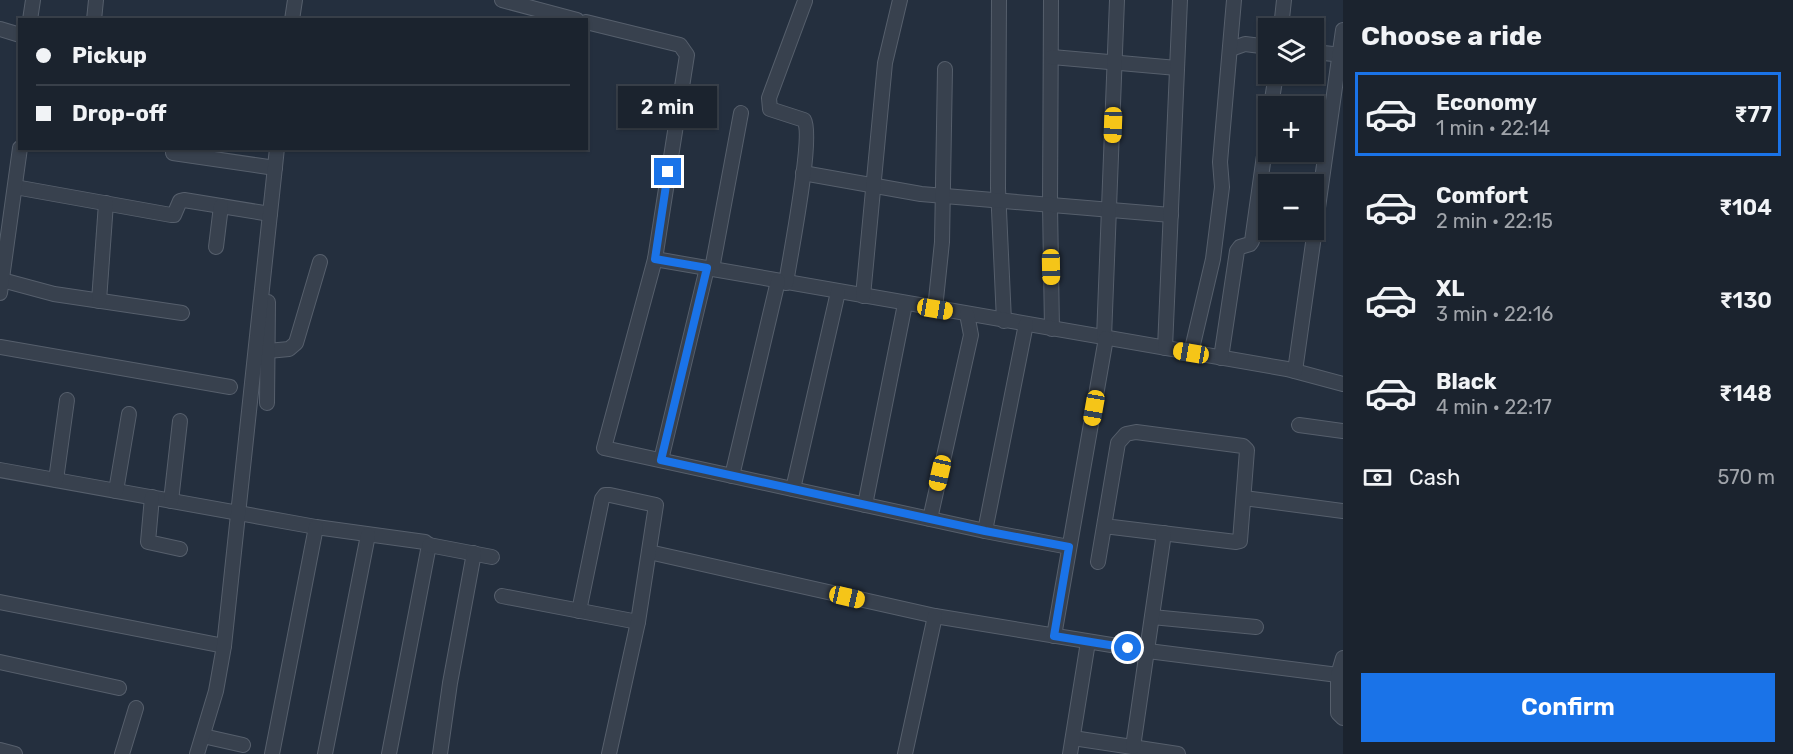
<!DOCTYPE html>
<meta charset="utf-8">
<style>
body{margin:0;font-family:Rubik,sans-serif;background:#242b36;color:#f1f3f6;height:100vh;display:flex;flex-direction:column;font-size:22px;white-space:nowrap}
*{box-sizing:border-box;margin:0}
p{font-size:20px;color:#a0a4aa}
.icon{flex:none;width:33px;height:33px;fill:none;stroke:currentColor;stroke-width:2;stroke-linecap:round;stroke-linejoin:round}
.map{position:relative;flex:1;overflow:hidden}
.sheet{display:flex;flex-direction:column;background:#1b232e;width:450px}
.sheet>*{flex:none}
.banner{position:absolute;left:18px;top:18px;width:570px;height:132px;border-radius:0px;box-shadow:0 2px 4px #0004,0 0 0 2px #39404a;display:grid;align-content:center;height:132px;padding:0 18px;background:#1b232e}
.buttons{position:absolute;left:1258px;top:18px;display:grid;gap:12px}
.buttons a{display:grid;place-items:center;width:66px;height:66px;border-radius:0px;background:#1b232e;box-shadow:0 2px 4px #0004,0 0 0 2px #39404a;font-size:30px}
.end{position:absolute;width:27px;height:27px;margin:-14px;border:8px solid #1a73e8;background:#fff;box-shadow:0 0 0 3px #fff}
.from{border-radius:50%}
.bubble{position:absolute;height:42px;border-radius:0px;background:#1b232e;box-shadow:0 2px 4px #0004,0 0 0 2px #39404a;font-size:20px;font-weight:600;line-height:42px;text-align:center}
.car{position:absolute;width:18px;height:36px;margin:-18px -9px;border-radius:8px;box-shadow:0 0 4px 2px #0007;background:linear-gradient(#f5c518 24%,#345 0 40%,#f5c518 0 76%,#345 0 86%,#f5c518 0)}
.banner b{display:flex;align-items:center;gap:21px;height:57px;font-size:22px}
.banner b+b{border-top:2px solid #39404a}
.banner i{width:15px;height:15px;background:#f1f3f6}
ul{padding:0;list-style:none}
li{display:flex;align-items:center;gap:18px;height:84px;margin:0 12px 9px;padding:0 6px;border:3px solid transparent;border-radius:0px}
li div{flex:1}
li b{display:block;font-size:22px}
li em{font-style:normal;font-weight:600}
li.current{border-color:#1a73e8}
li>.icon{width:54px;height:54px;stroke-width:1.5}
h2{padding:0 18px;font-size:27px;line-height:72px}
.pay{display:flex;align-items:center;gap:15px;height:66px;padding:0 18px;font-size:22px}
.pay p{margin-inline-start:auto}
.cta{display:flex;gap:12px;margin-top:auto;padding:12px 18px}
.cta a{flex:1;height:69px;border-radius:0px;background:#1a73e8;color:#fff;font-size:24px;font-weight:600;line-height:69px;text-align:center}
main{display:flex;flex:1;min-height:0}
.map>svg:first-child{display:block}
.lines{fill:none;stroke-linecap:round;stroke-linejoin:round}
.minor-casing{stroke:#565f6c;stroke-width:16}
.minor{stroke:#38414e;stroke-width:14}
.route{stroke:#1a73e8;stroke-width:8}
</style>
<main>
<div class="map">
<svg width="1343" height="754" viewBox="0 0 1343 754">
<rect width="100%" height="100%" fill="#242f3e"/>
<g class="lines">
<defs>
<g id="minor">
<path d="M502 0 577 20"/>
<path d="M999 0 998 188 1004 321"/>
<path d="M1051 0 1050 205 1052 329"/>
<path d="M30 20 33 0"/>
<path d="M94 20 96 0"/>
<path d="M292 20 295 0"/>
<path d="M586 22 680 45 687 55 655 259 604 448 985 531 1069 547"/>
<path d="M1281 28 1284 0"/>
<path d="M0 29 20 35"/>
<path d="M1231 49 1245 44 1269 47"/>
<path d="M1314 52 1343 55"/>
<path d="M1052 57 1177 68"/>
<path d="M1271 106 1276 74"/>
<path d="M173 153 275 168"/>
<path d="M803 173 921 194 1171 215"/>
<path d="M15 187 171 215H174L180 201 184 200 270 214"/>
<path d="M216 247 221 206"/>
<path d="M655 259 1287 369 1343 384"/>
<path d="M712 269 741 113"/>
<path d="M2 280 54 294 182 313"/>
<path d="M786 283C790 257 814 135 804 120L770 109 769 98 805 1"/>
<path d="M0 293 20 148"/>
<path d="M863 296 885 63 900 0"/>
<path d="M99 301 106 203"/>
<path d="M935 309 942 242 945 69"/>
<path d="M1104 338 1117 0"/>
<path d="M0 347 230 387"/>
<path d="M1165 348 1180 0"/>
<path d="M268 351 289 349 296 343 320 262"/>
<path d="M1191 353 1213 259 1222 187 1220 162 1234 0"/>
<path d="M1221 358 1237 251 1240 247 1250 244 1252 241 1269 120"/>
<path d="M1295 371 1343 30"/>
<path d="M267 403 268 302"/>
<path d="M1299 425 1343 431"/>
<path d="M661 460 707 268"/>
<path d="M0 470 316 527 425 542 429 545 389 754"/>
<path d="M732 476 778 281"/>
<path d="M56 480 67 400"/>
<path d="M793 489 838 292"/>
<path d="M116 491 129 414"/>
<path d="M152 497 148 542 180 549"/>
<path d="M1244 498 1343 511"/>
<path d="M171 501 180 421"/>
<path d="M865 505 905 304"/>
<path d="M930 519 971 335 967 314"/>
<path d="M985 531 1026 324"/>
<path d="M429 545 492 557"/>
<path d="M649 552 935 616 1148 651 1338 675"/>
<path d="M1098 562 1118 443 1126 434 1136 432 1243 446 1247 450 1240 541 1236 542 1104 526"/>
<path d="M502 596 638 622"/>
<path d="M0 602 224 646"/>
<path d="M579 611 602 499 605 495H610L656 505 638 622 609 754"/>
<path d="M1152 617 1256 627"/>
<path d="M1054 636 1106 338"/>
<path d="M1343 658 1338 675V713L1343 718"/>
<path d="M0 662 119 688"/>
<path d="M203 736 243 745"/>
<path d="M1073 738 1178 754"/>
<path d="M1133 747 1164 533"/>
<path d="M0 750 15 754"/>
<path d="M122 754 136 708"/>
<path d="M197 754 216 691 224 646 277 148"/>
<path d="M272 754 316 527"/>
<path d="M325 754 368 535"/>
<path d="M440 754 450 683 474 553"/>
<path d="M905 754 935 616"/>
<path d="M1070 754 1088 642"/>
</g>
</defs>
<!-- minor casing -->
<use href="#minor" class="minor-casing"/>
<!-- minor -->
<use href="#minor" class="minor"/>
</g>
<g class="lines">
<!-- route -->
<path class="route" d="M668 172 655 259 707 268 661 460 985 531 1069 547 1054 636 1128 648"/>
</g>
</svg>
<div class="buttons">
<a><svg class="icon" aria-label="layers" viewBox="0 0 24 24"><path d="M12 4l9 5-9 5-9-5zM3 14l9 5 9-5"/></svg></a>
<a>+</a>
<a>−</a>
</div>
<i class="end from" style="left:1128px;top:648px"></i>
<i class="end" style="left:668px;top:172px"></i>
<div class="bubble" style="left:618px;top:86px;width:99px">2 min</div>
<i class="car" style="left:1113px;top:125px;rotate:182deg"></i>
<i class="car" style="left:1051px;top:267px;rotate:179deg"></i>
<i class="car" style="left:935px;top:309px;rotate:100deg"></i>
<i class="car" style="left:1191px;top:353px;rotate:280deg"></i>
<i class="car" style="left:1094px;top:408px;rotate:190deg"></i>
<i class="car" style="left:940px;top:473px;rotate:193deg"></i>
<i class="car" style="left:847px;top:597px;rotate:103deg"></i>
<div class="banner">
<b><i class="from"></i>Pickup</b>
<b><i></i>Drop-off</b>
</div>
</div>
<section class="sheet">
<h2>Choose a ride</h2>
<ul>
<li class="current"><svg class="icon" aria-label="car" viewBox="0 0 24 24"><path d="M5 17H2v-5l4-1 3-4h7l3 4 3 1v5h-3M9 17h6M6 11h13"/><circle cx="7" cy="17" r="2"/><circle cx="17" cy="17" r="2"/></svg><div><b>Economy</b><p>1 min · 22:14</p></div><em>₹77</em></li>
<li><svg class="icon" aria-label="car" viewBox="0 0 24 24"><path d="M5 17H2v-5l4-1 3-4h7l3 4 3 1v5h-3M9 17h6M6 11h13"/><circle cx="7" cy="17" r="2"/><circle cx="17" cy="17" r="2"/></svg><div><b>Comfort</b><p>2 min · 22:15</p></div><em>₹104</em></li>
<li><svg class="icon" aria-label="car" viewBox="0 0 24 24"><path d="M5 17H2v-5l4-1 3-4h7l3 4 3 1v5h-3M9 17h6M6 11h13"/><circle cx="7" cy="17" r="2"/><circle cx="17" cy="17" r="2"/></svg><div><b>XL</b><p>3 min · 22:16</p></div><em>₹130</em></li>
<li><svg class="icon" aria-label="car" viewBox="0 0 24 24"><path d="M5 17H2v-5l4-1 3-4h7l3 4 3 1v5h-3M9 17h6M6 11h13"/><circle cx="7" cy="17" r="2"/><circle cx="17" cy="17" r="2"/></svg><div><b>Black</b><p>4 min · 22:17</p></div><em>₹148</em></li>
</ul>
<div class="pay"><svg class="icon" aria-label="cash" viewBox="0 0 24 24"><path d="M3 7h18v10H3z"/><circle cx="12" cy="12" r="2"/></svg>Cash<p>570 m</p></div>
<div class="cta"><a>Confirm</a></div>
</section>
</main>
